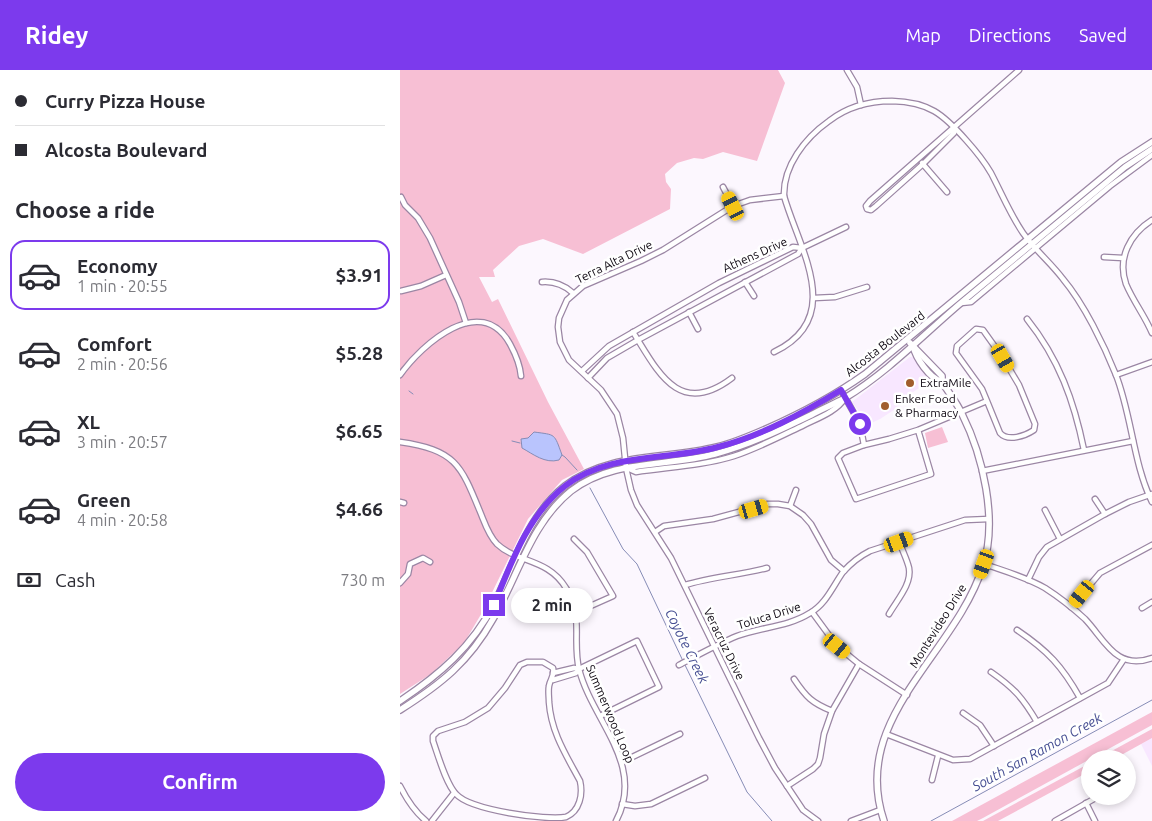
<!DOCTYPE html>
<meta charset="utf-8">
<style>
body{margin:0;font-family:Ubuntu,sans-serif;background:#f2f2f3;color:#2b2b33;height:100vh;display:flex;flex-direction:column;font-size:19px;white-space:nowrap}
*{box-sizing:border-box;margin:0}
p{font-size:16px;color:#7c7c81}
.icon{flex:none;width:28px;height:28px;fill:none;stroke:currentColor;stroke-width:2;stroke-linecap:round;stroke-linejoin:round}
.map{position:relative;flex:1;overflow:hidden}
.drawer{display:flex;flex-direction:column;background:#fff;width:400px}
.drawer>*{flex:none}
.guide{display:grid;align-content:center;height:110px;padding:0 15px;background:#fff}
.controls{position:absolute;left:681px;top:680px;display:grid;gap:10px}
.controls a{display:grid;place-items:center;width:55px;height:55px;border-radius:50%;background:#fff;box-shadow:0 2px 8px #0003;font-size:25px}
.end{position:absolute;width:22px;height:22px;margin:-11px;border:6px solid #7c3aed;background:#fff;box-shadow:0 0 0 2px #fff}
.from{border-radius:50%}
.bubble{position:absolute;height:35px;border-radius:18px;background:#fff;box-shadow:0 2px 8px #0003;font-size:16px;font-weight:700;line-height:35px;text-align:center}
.car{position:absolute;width:15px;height:30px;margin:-15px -8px;border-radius:6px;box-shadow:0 0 4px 1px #0007;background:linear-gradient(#f5c518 24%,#345 0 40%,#f5c518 0 76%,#345 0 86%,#f5c518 0)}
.guide b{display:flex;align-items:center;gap:18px;height:48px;font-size:19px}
.guide b+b{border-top:1px solid #e1e1e2}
.guide i{width:12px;height:12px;background:#2b2b33}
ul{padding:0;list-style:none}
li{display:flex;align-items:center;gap:15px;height:70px;margin:0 10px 8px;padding:0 5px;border:2px solid transparent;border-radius:15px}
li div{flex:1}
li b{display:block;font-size:19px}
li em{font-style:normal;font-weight:700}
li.current{border-color:#7c3aed}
li>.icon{width:45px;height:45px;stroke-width:1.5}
h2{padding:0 15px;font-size:22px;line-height:60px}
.pay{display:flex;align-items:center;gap:12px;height:55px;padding:0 15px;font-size:19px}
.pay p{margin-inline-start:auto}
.button{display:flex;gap:10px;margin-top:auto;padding:10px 15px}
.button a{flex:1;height:58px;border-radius:30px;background:#7c3aed;color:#fff;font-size:20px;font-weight:700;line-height:58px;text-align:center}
header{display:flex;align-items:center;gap:30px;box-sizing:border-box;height:70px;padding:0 25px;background:#7c3aed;color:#fff}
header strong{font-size:24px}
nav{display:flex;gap:28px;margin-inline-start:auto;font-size:18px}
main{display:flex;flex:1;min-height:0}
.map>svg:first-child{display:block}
.built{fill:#f8e7ff}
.green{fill:#f7bfd4}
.water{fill:#b9c4fd;stroke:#868cb6}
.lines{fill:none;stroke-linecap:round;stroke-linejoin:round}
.stream{stroke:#868cb6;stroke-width:1}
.street-casing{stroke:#9b86a4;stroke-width:7}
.secondary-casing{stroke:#9b86a4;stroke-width:8}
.street{stroke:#fff;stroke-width:4.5}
.secondary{stroke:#fff;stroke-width:5.5}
.route{stroke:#7c3aed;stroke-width:6}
.poi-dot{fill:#a15e2d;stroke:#fff;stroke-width:2}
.labels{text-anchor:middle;stroke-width:5;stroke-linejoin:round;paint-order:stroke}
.street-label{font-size:12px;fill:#0f0812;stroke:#fff}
.poi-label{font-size:12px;fill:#0f0812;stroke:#fff;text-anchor:start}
.water-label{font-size:14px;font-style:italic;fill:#474f93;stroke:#fff}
</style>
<header>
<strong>Ridey</strong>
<nav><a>Map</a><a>Directions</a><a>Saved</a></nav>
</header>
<main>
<section class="drawer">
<div class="guide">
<b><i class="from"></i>Curry Pizza House</b>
<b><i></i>Alcosta Boulevard</b>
</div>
<h2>Choose a ride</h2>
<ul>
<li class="current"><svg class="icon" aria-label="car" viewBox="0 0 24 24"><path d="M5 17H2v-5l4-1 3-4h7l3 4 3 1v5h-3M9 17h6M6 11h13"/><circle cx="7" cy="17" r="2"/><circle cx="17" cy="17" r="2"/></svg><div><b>Economy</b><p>1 min · 20:55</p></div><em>$3.91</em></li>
<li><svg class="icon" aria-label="car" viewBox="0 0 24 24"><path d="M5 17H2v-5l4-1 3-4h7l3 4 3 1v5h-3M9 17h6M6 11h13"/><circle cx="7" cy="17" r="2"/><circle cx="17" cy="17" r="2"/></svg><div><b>Comfort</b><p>2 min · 20:56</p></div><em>$5.28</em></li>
<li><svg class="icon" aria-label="car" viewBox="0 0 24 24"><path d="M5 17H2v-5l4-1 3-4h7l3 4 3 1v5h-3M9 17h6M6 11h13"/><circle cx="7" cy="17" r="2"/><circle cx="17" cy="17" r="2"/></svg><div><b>XL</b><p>3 min · 20:57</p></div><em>$6.65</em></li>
<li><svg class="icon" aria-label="car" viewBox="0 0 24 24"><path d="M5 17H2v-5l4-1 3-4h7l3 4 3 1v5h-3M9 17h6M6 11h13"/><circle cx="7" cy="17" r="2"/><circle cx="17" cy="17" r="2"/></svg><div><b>Green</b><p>4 min · 20:58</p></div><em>$4.66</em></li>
</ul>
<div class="pay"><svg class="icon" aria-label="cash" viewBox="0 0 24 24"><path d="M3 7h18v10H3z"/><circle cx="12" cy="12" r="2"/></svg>Cash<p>730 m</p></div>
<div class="button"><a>Confirm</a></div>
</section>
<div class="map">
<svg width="752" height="751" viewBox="0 0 752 751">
<rect width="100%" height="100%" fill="#fcf7fe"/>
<!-- built -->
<g class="built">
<path d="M510 287H513L531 310 507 326 509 330 480 349 465 356 460 343 452 332Z"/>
<path d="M752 668V696L741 674Z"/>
</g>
<!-- green -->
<g class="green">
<path d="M0 0H378L385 13 357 91 323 82 303 89 294 88 277 93 265 104 266 112 271 119 270 139 183 184 143 169 119 176 93 200 95 207H79L92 232 98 229 148 332 184 399 162 410 128 449 83 541 64 573 31 604 0 624Z"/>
<path d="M542 357 548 372 528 378 525 363Z"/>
<path d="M752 642V655L583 748 577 751H552Z"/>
<path d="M752 659V668L714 689H697Z"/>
<path d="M690 693V701L598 751H583Z"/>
</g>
<!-- water -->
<path class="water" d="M134 362C156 365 154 363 162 385L159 390C145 394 133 384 122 378L121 369 128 368Z"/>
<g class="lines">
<!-- stream -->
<g class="stream">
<path d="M9 321 13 324"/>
<path d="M112 371 120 373"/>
<path d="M162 385 165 387 177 400"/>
<path d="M190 418 223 479 237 494 283 591"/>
<path d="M285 595 347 722 372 751"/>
<path d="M531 751 752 630"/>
</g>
<defs>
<g id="street">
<path d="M447 0 457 17 461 35"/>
<path d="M555 58 554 63 523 94 476 136 471 140 467 139 466 136 470 131 619 0"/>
<path d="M522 93 547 122"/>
<path d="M323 117 333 136"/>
<path d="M384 126 350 130 333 136 263 180 241 191 183 216 167 230 159 248 158 257 160 272 169 290 201 320 217 344 223 368 226 398 231 420 237 435 271 488 359 668 375 698 403 740 418 751"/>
<path d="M1 127 5 135 18 148 30 168 59 232 66 253"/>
<path d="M752 150C730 164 717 188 726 214 733 231 745 246 752 263"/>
<path d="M402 178 446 157"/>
<path d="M704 187 723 188"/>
<path d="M142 212C155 211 164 215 173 223"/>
<path d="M345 212 354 226"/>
<path d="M1 221 21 216 46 205"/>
<path d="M414 228 435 227 467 217"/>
<path d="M561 233 571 232 710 116 752 85"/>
<path d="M289 242 298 259"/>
<path d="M627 249C659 289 674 331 684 380"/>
<path d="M233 262C258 302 279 348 332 308"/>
<path d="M374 282C446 248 399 179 384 126 383 96 405 68 429 51 447 37 469 31 492 31 529 32 543 44 566 70 575 80 584 91 591 103 602 124 610 144 623 163 635 180 651 193 663 209 684 234 704 275 716 305 732 346 733 393 752 432"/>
<path d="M182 301 209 276 319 213 393 177 402 178"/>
<path d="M0 305C22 274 81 222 110 274 116 285 120 294 121 306"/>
<path d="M716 305 752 292"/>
<path d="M188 308 207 288 238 270 398 184 402 178"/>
<path d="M441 320 460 354 464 375"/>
<path d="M518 360 531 404 456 429 438 388 443 383 464 375 489 369 518 360 587 331 582 319 556 283 557 276 576 259 583 260 603 288 619 315 635 354 634 360C625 366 608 372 600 363L587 331"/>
<path d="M0 372C56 380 61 395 81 444 85 454 89 466 97 474 117 493 148 488 166 518 184 545 172 570 179 599 192 651 246 694 216 751"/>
<path d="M227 398 236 402C268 397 302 396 334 386 358 378 381 366 404 355 418 348 436 342 445 328"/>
<path d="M582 401 733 371"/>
<path d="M695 429 705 444"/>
<path d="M0 432 4 433"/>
<path d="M390 436 396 420"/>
<path d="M645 440 660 469"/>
<path d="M255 462 264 456 313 449 368 434H378L390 436 403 445 411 454 431 490 444 501"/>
<path d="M174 469 187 482 213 526 177 542"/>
<path d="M584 494C604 501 626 507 645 518 659 527 673 538 685 549 705 570 716 601 752 588"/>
<path d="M628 510 639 487 647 477 705 444 729 432 752 424"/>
<path d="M0 513 8 504 10 494 23 488 30 492"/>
<path d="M285 515C311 507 340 505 367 498"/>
<path d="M671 537 700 503 752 475"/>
<path d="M742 538 752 532"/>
<path d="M412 542 437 576 459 594 507 625"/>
<path d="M489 544C497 530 512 514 509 498 507 489 502 480 499 471"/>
<path d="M617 560C648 581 662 596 680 628"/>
<path d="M127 592H143L153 598C155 606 150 609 149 616 148 621 149 627 149 632 151 662 166 685 180 711 183 724 180 741 166 747 147 751 70 740 56 724 46 714 38 685 33 671V666L38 661 65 652 88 638 105 618 120 595Z"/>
<path d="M279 595C298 585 318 574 337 566 361 557 388 557 410 543 426 534 433 516 443 502 451 493 460 486 470 481L565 450 589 449"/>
<path d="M591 602C614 618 623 628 637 652"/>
<path d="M153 603 174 598 179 599"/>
<path d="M394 609C406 627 412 633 432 641"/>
<path d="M153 610 176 603 179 599 237 571 259 617 200 646"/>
<path d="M563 643 580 655 594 676"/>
<path d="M486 664 553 690 570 689 708 613 724 589"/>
<path d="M222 692 280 664"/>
<path d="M532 710 538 686"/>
<path d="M728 711 729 710"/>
<path d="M0 716C7 730 14 741 26 751"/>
<path d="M387 716 413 699 418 694 420 688 424 664 432 641 459 594"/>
<path d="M686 733 695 751"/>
<path d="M222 734 235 736 251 734 305 708"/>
<path d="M32 751 54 723"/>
<path d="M451 751 480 740"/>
<path d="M655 751 699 726"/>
</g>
<g id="secondary">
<path d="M513 276C516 288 529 308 542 312"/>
<path d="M0 631C39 605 72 577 94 534 115 493 127 446 165 416 209 382 266 390 317 377 334 373 350 366 366 359 402 343 434 326 465 304L721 92 752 72"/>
<path d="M0 640C41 614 69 592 93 549 118 506 131 453 171 421 212 389 267 397 315 384 349 375 380 360 411 345 422 339 434 334 445 328 488 302 524 264 562 232 616 187 671 142 725 97L752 79"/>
<path d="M484 751C449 648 555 585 583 496 598 450 583 386 562 344 557 333 549 323 542 312V306L510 273"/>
</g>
</defs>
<!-- street casing -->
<use href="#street" class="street-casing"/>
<!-- secondary casing -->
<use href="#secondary" class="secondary-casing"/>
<!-- street -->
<use href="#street" class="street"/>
<!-- secondary -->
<use href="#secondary" class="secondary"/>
</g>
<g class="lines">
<!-- route -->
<path class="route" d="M94 535C111 493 128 445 165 416 209 382 267 391 318 377 361 366 403 343 441 320L460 354"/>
</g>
<!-- markers -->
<g class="poi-dot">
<circle cx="510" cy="313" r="5"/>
<circle cx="485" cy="336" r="5"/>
</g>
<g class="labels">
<!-- street labels -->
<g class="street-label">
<text transform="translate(355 185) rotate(-24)" y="4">Athens Drive</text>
<text transform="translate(214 192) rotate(-26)" y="4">Terra Alta Drive</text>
<text transform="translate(485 274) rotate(-38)" y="4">Alcosta Boulevard</text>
<text transform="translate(369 546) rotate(-17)" y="4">Toluca Drive</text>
<text transform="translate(538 556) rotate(-58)" y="4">Montevideo Drive</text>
<text transform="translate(324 574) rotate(64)" y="4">Veracruz Drive</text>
<text transform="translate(210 644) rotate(67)" y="4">Summerwood Loop</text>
</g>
<!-- poi labels -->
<g class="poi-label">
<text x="520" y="317">ExtraMile</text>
<text x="495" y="333">Enker Food<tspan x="495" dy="14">&amp; Pharmacy</tspan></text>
</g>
<!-- water labels -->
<g class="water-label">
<text transform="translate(287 576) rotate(64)" y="5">Coyote Creek</text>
<text transform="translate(637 682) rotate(-29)" y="5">South San Ramon Creek</text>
</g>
</g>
</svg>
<div class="controls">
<a><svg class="icon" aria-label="layers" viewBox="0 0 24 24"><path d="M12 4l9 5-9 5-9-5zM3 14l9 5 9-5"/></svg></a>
</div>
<i class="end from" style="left:460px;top:354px"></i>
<i class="end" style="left:94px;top:535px"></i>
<div class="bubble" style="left:111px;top:518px;width:82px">2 min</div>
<i class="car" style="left:333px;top:136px;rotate:333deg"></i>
<i class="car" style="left:603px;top:288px;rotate:150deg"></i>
<i class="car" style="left:354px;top:439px;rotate:74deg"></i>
<i class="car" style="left:499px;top:472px;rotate:70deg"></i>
<i class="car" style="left:584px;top:494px;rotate:200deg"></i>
<i class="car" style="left:682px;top:524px;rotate:219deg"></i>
<i class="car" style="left:437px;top:576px;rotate:129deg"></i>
</div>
</main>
